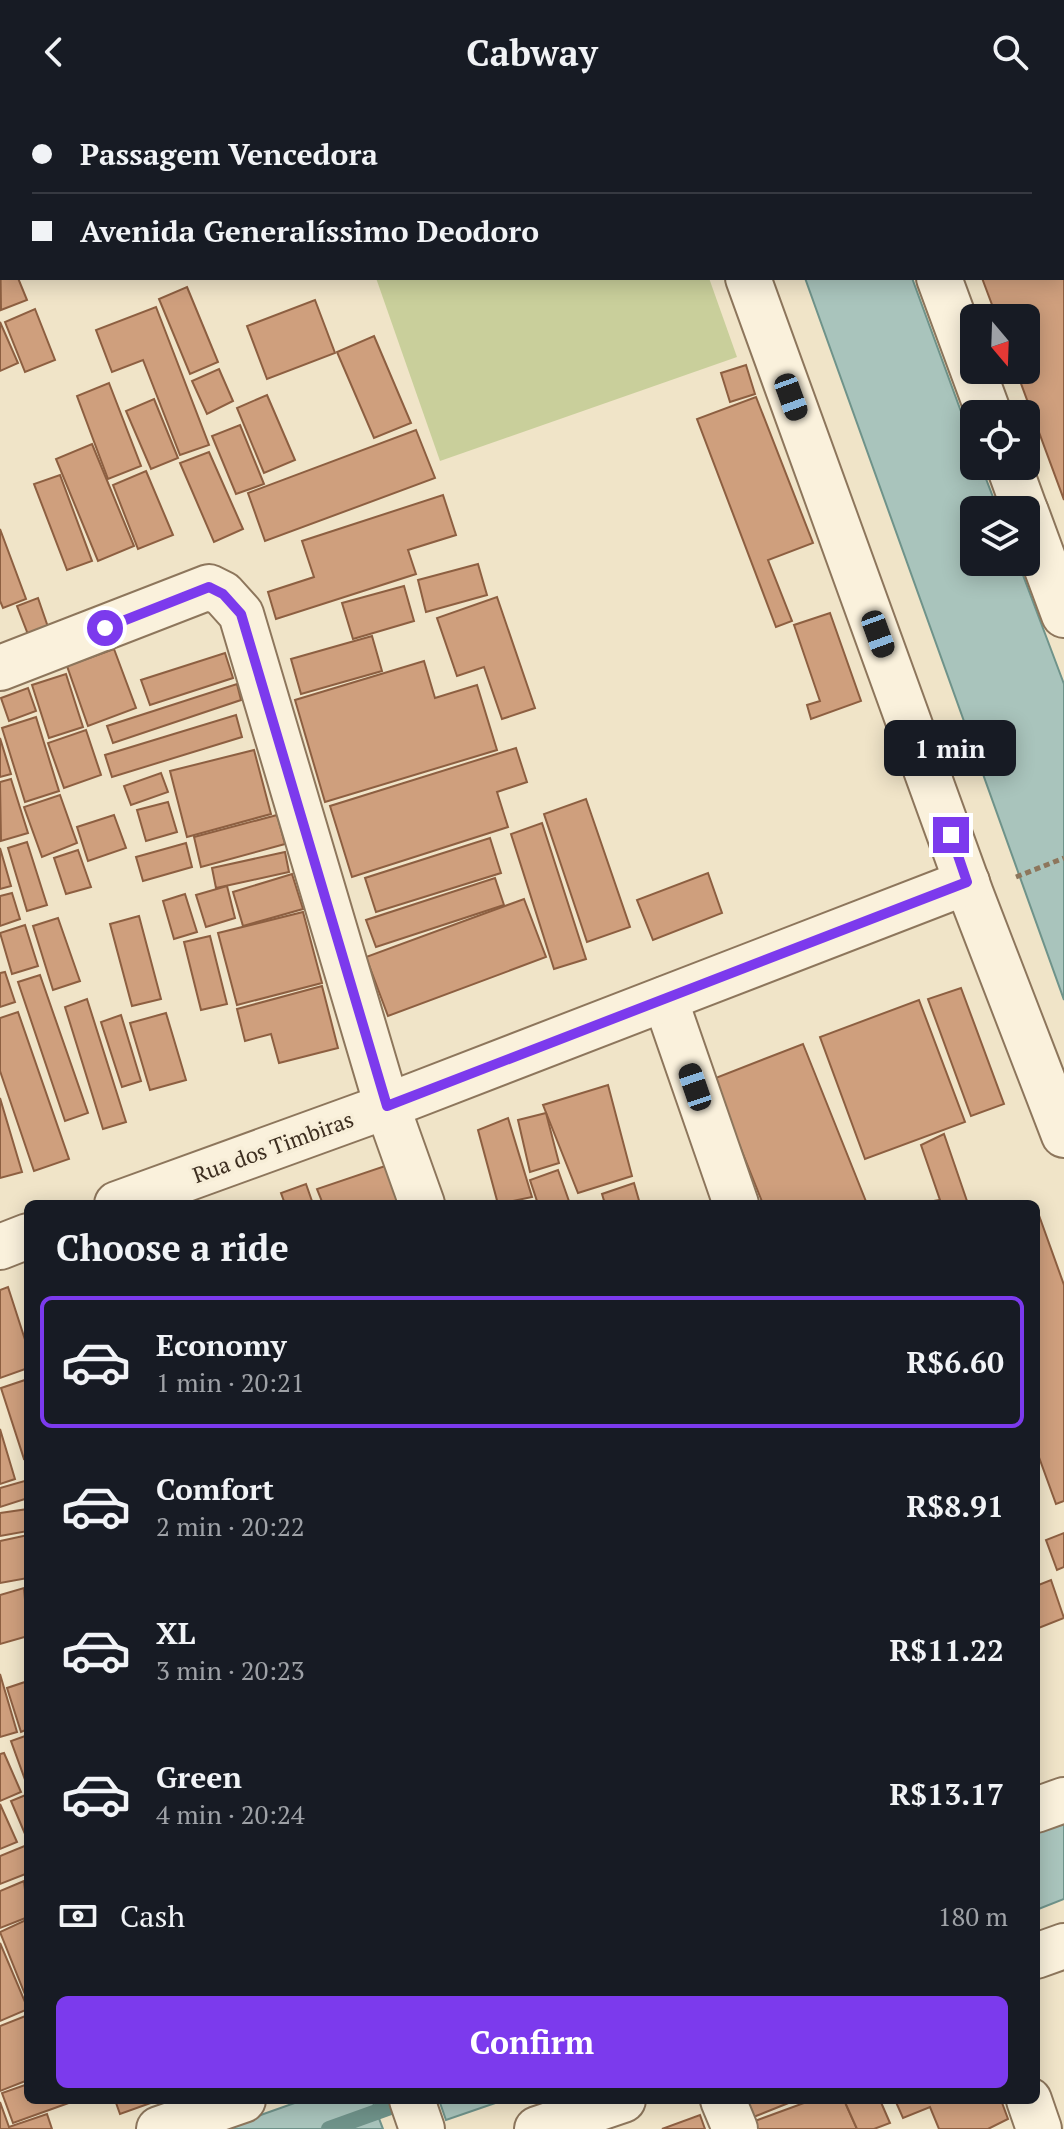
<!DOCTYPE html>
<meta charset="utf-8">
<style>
body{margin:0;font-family:"PT Serif",serif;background:#20242c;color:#f1f3f6;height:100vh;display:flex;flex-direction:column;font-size:30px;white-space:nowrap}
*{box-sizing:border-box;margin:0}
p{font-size:26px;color:#9ea1a6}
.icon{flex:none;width:44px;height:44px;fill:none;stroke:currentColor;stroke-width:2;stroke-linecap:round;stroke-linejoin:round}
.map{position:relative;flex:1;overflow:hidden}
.drawer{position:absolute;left:24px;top:1096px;width:1016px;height:904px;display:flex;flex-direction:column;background:#171b24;border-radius:12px;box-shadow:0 4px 20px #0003}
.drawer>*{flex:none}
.guide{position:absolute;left:0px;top:0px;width:1064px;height:176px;box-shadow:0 4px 20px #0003;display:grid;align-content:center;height:176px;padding:0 32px;background:#171b24}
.needle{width:52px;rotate:161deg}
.buttons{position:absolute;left:960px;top:200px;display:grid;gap:16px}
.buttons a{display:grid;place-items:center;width:80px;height:80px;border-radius:12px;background:#171b24;box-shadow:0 4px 20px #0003;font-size:40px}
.end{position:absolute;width:36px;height:36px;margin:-18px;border:10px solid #7c3aed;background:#fff;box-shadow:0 0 0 4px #fff}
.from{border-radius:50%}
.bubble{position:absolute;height:56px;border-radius:12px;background:#171b24;box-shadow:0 4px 20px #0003;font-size:26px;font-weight:700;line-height:56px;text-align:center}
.car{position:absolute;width:24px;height:48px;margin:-24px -12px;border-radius:10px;box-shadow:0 0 6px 2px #0007;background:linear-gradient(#222 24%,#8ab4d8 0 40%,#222 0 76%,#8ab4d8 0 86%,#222 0)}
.guide b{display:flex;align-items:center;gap:28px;height:76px;font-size:30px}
.guide b+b{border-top:2px solid #363941}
.guide i{width:20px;height:20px;background:#f1f3f6}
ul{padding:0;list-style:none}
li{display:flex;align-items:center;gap:24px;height:132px;margin:0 16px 12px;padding:0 16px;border:4px solid transparent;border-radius:12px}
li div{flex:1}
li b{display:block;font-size:30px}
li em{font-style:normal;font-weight:700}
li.current{border-color:#7c3aed}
li>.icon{width:72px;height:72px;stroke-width:1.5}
h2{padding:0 32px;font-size:36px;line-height:96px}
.pay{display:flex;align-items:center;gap:20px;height:88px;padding:0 32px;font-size:30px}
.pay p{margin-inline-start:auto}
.cta{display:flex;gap:16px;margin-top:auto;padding:16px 32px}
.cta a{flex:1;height:92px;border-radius:12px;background:#7c3aed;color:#fff;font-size:32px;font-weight:700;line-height:92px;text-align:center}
header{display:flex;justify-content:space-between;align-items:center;height:104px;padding:0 32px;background:#171b24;font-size:36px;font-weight:700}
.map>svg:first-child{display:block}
.green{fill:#c9cf9b}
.water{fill:#a9c4bc;stroke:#6f938a;stroke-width:2}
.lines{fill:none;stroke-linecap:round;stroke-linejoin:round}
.stream{stroke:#6f938a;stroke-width:16}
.building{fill:#cf9f7d;stroke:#8d5f41;stroke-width:2}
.minor-casing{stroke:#8d765c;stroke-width:48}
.path{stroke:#8d765c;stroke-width:5;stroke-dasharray:6 4;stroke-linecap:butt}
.minor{stroke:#faf1dc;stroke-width:44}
.route{stroke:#7c3aed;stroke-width:10}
.labels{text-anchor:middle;stroke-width:7;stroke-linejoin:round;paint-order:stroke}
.street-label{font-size:22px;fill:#3d2e20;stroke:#f7eed8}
</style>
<header><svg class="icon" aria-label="back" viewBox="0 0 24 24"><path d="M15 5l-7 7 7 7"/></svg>Cabway<svg class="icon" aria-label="search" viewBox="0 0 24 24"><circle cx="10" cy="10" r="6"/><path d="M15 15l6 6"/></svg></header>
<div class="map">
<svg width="1064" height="2025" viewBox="0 0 1064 2025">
<rect width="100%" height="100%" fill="#f0e4c8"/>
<!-- green -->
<path class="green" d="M376 174H709L737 253 440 357Z"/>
<!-- water -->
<g class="water">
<path d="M805 174H912L974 343V362H981L998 406H974V458H1018L1064 580V896Z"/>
<path d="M1064 1712V1795L1036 1806V1724Z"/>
<path d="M303 1996H372L383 2025H221Z"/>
<path d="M439 1996H504L446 2016Z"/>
</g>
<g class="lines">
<!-- stream -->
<path class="stream" d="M329 2025 410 1996"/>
</g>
<!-- building -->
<g class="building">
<path d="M372 0H457L458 2H373Z"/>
<path d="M477 0H562V2H469Z"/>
<path d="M566 0H654L655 1 566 2Z"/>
<path d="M918 0H1064V396L1016 266H1026V214H997L982 174H1062V2Z"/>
<path d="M0 131 2 174H18L27 196 1 206Z"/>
<path d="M187 183 218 258 190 270 159 195Z"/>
<path d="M315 196 335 249 267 275 247 222Z"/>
<path d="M156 203 209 341 180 351 143 256 112 268 96 226Z"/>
<path d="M35 205 55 256 25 268 5 218Z"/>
<path d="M0 218 18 259 0 267Z"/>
<path d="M374 232 411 319 374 334 337 248Z"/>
<path d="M746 261 755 290 730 298 721 269Z"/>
<path d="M219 265 233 297 207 310 192 277Z"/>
<path d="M109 279 141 362 108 375 77 292Z"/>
<path d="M267 291 295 356 264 369 237 304Z"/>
<path d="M756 293 813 439 768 456 792 517 776 523 697 315Z"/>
<path d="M154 295 178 354 151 365 126 307Z"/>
<path d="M240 321 264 380 236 390 212 332Z"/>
<path d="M416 326 435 374 265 437 248 389Z"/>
<path d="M92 340 134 442 98 457 56 355Z"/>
<path d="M209 348 243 425 214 438 180 359Z"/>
<path d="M146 367 173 431 138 445 113 381Z"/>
<path d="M60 371 92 457 67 466 34 380Z"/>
<path d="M443 391 456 431 408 446 416 470 276 515 268 488 314 473 302 437Z"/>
<path d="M0 425 26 495 3 504 0 497Z"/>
<path d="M478 460 487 491 426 508 418 476Z"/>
<path d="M404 482 414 517 353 535 342 499Z"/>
<path d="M497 493 535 604 502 615 484 563 457 572 437 514Z"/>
<path d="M38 494 49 526 29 533 17 502Z"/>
<path d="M830 509 861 597 811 615 807 601 820 597 794 521Z"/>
<path d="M372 532 382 567 301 590 291 555Z"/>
<path d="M114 545 136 604 88 622 67 562Z"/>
<path d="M225 549 233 574 150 601 141 576Z"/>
<path d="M424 557 435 594 477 581 497 646 325 698 295 596Z"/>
<path d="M66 570 83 623 49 634 32 581Z"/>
<path d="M237 580 241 596 113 639 107 622Z"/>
<path d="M28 584 36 607 9 617 1 594Z"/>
<path d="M236 611 242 633 112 673 105 651Z"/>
<path d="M36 613 59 687 25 698 2 624Z"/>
<path d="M86 626 101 671 64 684 48 639Z"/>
<path d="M0 634 11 670 0 673Z"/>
<path d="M516 644 527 678 497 688 508 723 352 773 330 702Z"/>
<path d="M254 646 271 710 187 733 170 667Z"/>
<path d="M161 669 168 688 131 701 124 682Z"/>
<path d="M11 675 28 729 1 737 0 678Z"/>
<path d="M60 691 77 739 42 753 24 703Z"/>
<path d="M586 695 630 823 587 838 544 710Z"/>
<path d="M168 698 177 728 146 737 137 706Z"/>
<path d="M114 711 126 744 88 757 77 723Z"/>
<path d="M277 711 285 740 201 763 194 733Z"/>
<path d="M542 719 586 855 554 865 511 730Z"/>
<path d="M490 734 501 769 376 808 365 774Z"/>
<path d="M27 738 47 801 27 807 8 744Z"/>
<path d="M186 739 192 763 143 777 136 753Z"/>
<path d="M0 744 11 782 0 785Z"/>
<path d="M78 746 91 783 66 790 54 754Z"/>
<path d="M285 748 289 768 216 784 212 764Z"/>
<path d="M708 769 722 809 653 836 637 796Z"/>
<path d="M292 770 303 805 243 822 233 788Z"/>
<path d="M495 774 504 801 376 843 366 816Z"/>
<path d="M227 782 235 814 206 823 196 791Z"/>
<path d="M12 789 20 815 0 822V792Z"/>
<path d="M185 790 197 828 174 835 163 797Z"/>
<path d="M524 795 546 853 388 912 366 853Z"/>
<path d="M303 808 322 879 237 901 218 829Z"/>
<path d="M139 812 161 895 132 902 110 820Z"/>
<path d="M58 814 80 877 53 886 33 822Z"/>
<path d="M25 821 38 862 12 870 0 829Z"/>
<path d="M210 832 227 900 201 906 184 838Z"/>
<path d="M5 868 15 898 0 903V869Z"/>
<path d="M40 871 88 1009 65 1017 18 878Z"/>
<path d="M322 882 338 944 279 959 271 930 245 937 237 905Z"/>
<path d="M961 884 1004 1000 971 1012 928 895Z"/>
<path d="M87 895 126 1018 103 1025 65 903Z"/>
<path d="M919 896 965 1018 865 1055 820 933Z"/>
<path d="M18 908 69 1055 34 1067 0 967V914Z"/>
<path d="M166 909 186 976 150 986 130 919Z"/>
<path d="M121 911 141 977 122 983 101 918Z"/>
<path d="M803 940 867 1100H763L713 975Z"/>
<path d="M608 981 632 1072 578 1089 543 1001Z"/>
<path d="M0 994 22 1068 0 1074Z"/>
<path d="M546 1009 559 1059 530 1068 518 1016Z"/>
<path d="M508 1014 532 1093 498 1100 478 1026Z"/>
<path d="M944 1030 968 1100H914L940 1096 921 1041Z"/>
<path d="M391 1060 405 1100H323L317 1085Z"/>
<path d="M558 1066 570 1100H538L530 1076Z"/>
<path d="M634 1079 640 1100H605L602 1090Z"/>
<path d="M306 1080 313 1100H285L281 1089Z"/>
<path d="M1036 1103 1064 1181V1397L1056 1400 1036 1345Z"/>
<path d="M8 1183 28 1245V1264L0 1274V1186Z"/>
<path d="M28 1275V1354L24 1355 1 1284Z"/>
<path d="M0 1325 15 1375 0 1380Z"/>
<path d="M28 1376V1394L0 1403V1384Z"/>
<path d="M28 1405V1427L0 1432V1409Z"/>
<path d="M1064 1429V1463L1057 1466 1046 1436Z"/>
<path d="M28 1431V1474L0 1479V1437Z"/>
<path d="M1051 1476 1064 1514 1036 1525V1482Z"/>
<path d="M24 1484 28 1532 0 1540V1491Z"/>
<path d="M0 1570 17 1628 0 1633Z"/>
<path d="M28 1577V1625L21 1628 7 1584Z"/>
<path d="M28 1631V1684L11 1637Z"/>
<path d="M4 1649 21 1688 0 1697V1650Z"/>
<path d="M28 1690V1729L25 1730 11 1697Z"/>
<path d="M0 1700 17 1738 0 1745Z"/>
<path d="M27 1741 28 1769 0 1780V1752Z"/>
<path d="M24 1777 28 1813 0 1824V1787Z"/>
<path d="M28 1815V1898L0 1828Z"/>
<path d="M0 1839 28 1905 0 1917Z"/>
<path d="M28 1911V1976L0 1987V1922Z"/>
<path d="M28 1980V1996H77L13 2019 2 1989Z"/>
<path d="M115 1996H159L120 2010Z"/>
<path d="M744 1996H796L751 2014Z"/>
<path d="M812 1996H844L857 2025H755L752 2018Z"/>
<path d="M844 1996H880L890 2019 874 2025H857Z"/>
<path d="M895 1996H1001L1008 2015 988 2025H939L930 2003 903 2014Z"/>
<path d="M0 1998 9 2023 47 2010 52 2025H0Z"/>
<path d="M700 2011 705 2025H662Z"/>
</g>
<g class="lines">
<defs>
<g id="minor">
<path d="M684 0 685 2"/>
<path d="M874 0 875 2"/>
<path d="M748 174 971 790 1064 1031"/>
<path d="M939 174 989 310"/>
<path d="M1009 362 1025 406"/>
<path d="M1026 408 1064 511"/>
<path d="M0 564 209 483 223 490 241 510 387 1002 422 1100"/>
<path d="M665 895 736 1100"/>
<path d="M117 1100 387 1002 967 778"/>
<path d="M0 1143 28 1132"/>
<path d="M1036 1706 1064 1696"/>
<path d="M1036 1852 1064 1842"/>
<path d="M412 1996 422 2025"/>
<path d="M723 1996 735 2025"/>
<path d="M1029 1996 1039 2025"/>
<path d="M159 2025 243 1996"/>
<path d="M537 2025 623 1996"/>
</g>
</defs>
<!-- minor casing -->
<use href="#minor" class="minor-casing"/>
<!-- path -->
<path class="path" d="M1016 773 1064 754"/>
<!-- minor -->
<use href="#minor" class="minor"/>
</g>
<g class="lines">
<!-- route -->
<path class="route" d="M105 524 209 483 223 490 241 510 387 1002 967 778 951 731"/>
</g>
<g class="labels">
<!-- street labels -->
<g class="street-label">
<text transform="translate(273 1043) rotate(-20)" y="8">Rua dos Timbiras</text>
</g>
</g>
</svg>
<div class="buttons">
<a><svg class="needle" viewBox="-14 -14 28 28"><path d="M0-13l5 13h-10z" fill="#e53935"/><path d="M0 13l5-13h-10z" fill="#9ea1a6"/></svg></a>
<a><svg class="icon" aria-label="locate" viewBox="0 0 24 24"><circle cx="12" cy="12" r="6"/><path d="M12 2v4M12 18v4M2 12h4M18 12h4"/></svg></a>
<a><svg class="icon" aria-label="layers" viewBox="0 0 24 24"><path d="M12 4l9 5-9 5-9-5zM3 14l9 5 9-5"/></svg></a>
</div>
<i class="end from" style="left:105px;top:524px"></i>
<i class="end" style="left:951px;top:731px"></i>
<div class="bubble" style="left:884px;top:616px;width:132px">1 min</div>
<i class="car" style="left:791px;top:293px;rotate:160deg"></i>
<i class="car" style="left:878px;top:530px;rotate:160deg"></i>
<i class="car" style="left:695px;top:983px;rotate:341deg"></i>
<div class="guide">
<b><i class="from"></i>Passagem Vencedora</b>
<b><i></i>Avenida Generalíssimo Deodoro</b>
</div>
<section class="drawer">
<h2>Choose a ride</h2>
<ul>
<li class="current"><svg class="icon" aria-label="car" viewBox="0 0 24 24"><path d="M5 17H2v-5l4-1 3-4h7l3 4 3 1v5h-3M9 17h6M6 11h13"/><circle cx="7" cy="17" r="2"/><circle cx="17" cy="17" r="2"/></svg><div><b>Economy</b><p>1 min · 20:21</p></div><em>R$6.60</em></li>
<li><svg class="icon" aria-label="car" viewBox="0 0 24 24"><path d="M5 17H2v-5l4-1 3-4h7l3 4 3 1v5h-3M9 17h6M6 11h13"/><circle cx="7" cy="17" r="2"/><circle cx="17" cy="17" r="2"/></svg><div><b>Comfort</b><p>2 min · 20:22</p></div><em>R$8.91</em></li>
<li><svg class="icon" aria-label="car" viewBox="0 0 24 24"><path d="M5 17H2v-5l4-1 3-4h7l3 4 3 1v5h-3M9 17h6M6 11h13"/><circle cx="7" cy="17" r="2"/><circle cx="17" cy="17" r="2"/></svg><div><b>XL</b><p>3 min · 20:23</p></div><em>R$11.22</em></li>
<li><svg class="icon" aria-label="car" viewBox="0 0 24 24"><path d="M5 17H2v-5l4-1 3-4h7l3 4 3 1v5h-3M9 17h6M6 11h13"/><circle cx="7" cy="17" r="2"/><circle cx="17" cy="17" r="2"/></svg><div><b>Green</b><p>4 min · 20:24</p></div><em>R$13.17</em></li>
</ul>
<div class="pay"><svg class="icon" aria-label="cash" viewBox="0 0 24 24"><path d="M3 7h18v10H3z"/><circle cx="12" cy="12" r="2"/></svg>Cash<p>180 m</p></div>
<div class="cta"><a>Confirm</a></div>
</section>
</div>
